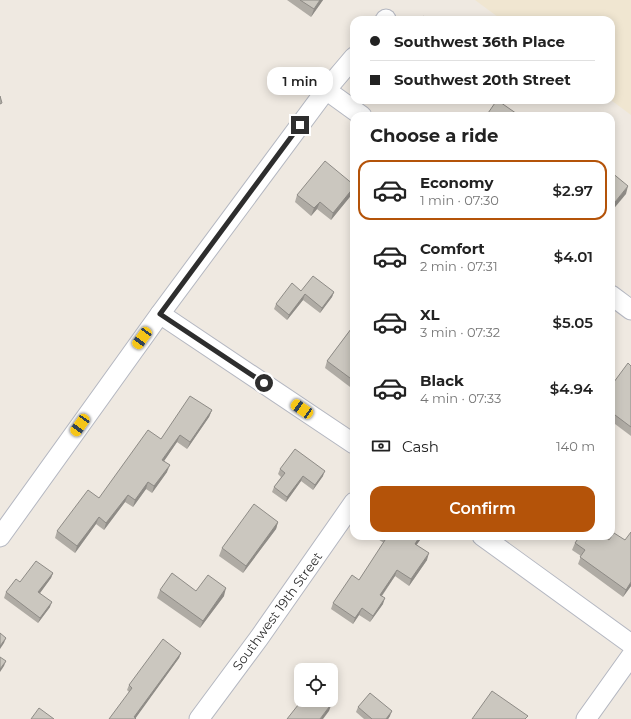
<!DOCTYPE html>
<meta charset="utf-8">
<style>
body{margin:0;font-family:Montserrat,sans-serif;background:#f6f6f6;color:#222;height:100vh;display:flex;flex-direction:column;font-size:15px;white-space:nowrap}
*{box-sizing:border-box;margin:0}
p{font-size:13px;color:#767676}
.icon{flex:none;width:22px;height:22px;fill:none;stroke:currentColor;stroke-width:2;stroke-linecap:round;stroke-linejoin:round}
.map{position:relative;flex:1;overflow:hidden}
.details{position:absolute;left:350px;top:112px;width:265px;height:428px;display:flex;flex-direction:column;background:#fff;border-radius:12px;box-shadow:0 2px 10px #0003}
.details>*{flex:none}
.hud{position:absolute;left:350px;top:16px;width:265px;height:88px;border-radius:12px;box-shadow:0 2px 10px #0003;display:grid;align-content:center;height:88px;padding:0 20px;background:#fff}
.controls{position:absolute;left:294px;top:663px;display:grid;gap:8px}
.controls a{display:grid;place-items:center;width:44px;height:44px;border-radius:8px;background:#fff;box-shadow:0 2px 10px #0003;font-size:20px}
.end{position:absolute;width:18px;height:18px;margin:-9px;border:5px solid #2e2e2e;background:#fff;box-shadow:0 0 0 2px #fff}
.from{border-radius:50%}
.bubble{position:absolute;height:28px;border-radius:12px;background:#fff;box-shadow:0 2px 10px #0003;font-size:13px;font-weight:600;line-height:28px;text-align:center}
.car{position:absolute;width:12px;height:24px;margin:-12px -6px;border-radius:5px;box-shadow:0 0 3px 1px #0007;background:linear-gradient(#f5c518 24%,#345 0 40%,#f5c518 0 76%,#345 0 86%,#f5c518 0)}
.hud b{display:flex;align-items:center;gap:14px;height:38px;font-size:15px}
.hud b+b{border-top:1px solid #e0e0e0}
.hud i{width:10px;height:10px;background:#222}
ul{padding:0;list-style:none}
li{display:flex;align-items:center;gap:12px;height:60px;margin:0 8px 6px;padding:0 12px;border:2px solid transparent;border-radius:12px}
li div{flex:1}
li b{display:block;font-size:15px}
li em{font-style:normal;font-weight:600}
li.current{border-color:#b45309}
li>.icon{width:36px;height:36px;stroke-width:1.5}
h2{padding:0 20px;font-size:18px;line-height:48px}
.pay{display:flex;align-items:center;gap:10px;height:44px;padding:0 20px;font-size:15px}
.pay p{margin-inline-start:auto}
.button{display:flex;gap:8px;margin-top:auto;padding:8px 20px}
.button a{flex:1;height:46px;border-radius:12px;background:#b45309;color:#fff;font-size:16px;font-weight:600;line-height:46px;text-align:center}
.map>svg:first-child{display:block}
.education{fill:#f0e6d1}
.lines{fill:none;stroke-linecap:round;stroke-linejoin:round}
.minor-casing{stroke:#b4b7c1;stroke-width:21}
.minor{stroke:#fff;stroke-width:19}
.wall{fill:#afaba4}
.shaded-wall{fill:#8e8b86}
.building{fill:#cbc7bf;stroke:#8e8b86}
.route{stroke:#2e2e2e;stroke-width:5}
.labels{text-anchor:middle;stroke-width:3;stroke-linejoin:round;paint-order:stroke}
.street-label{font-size:13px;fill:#2e2e2e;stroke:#fff}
</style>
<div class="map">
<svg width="631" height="719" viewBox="0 0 631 719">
<rect width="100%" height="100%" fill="#efe9e1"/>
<!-- education -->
<path class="education" d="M475 0H631V115L611 100V20H502Z"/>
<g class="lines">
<defs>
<g id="minor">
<path d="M385 20 386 19"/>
<path d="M326 90 362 116"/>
<path d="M611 295 631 310"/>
<path d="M160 314 354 444"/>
<path d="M482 536 631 644"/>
<path d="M0 537 160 314 326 90 354 57"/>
<path d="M199 719 259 638 354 502"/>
<path d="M586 719 631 656"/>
</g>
</defs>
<!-- minor casing -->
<use href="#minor" class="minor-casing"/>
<!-- minor -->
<use href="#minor" class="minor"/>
</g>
<!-- wall -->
<g class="wall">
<path d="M287 0H323L311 17Z"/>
<path d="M427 100H433L431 103Z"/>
<path d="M354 185V190L353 193 331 220 317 209 311 216 295 202 297 195Z"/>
<path d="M301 291 334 292 332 297 320 313 303 300 287 320 274 309 276 304Z"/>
<path d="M354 325V390L325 368 327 361Z"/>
<path d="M631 366V436L611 421V386Z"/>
<path d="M212 410 209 417 187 449 177 442 164 461 167 472 152 493 146 489 133 507 125 502 104 530 96 524 75 553 55 538 57 531 99 498 161 439Z"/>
<path d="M280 469 323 476 313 490 301 481 286 502 272 492 274 487 281 477 278 474Z"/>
<path d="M278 522 276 529 243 573 219 556 222 548Z"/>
<path d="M373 536H421L420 540 416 545 427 560 409 586 395 576 382 596 383 604 370 622 359 615 353 624 331 609 333 603 359 580 384 543Z"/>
<path d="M580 536 631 586 623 597 578 564 581 556 572 550 575 543Z"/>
<path d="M53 573 51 578 40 593 50 607 38 623 4 598 6 592 20 582Z"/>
<path d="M160 590 196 591 224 596 200 628 157 598Z"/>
<path d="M181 653 179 658 135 718 129 692 127 690 129 685Z"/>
<path d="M358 707 390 716 388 719H364L356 712Z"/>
</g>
<!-- shaded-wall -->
<g class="shaded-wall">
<path d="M320 0H323L311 17 314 9Z"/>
<path d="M628 186 626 194 611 212V207Z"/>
<path d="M354 187 353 193 331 220 333 213Z"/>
<path d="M320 202 317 209 311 216 314 208Z"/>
<path d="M334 292 332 297 320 313 322 308Z"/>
<path d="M305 294 303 300 287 320 289 315Z"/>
<path d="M212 410 209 417 187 449 190 442Z"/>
<path d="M180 435 177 442 160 467 162 460Z"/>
<path d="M170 465 167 472 152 493 154 486Z"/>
<path d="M325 471 323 476 313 490 315 485Z"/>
<path d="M303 476 301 481 286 502 287 497Z"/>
<path d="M148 482 146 489 133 507 135 500Z"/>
<path d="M128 495 125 502 104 530 106 523Z"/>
<path d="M99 517 96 524 75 553 77 546Z"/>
<path d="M278 522 276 529 243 573 246 566Z"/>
<path d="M420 536H421L420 540 413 550 415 544Z"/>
<path d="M429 553 427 560 409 586 411 579Z"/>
<path d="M397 570 395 576 378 601 380 595Z"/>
<path d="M53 573 51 578 37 597 38 592Z"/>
<path d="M631 582V586L623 597 626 590Z"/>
<path d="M226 588 224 596 200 628 203 621Z"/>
<path d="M385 598 383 604 370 622 373 616Z"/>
<path d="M52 602 50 607 38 623 40 618Z"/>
<path d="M362 608 359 615 353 624 355 618Z"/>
<path d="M6 638 4 643 0 649V646Z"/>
<path d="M181 653 179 658 135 719 134 717Z"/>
<path d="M6 661 4 666 0 672V669Z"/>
<path d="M332 703 329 711 323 719H320Z"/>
<path d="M392 711 390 716 388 719H386Z"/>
</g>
<!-- building -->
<g class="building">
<path d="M300 0H320L314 9Z"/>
<path d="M423 16 428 20H420Z"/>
<path d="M0 96 2 103 0 104Z"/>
<path d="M497 100 520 116H486Z"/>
<path d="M325 161 354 185V187L333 213 320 202 314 208 297 195Z"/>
<path d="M611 172 628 186 611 207Z"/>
<path d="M313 276 334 292 322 308 305 294 289 315 276 304 292 283 301 291Z"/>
<path d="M354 325V381L327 361Z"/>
<path d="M628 363 631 366V427L611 412V386Z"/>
<path d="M190 396 212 410 190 442 180 435 162 460 170 465 154 486 148 482 135 500 128 495 106 523 99 517 77 546 57 531 88 490 99 498 148 430 161 439Z"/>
<path d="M295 449 325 471 315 485 303 476 287 497 274 487 285 473 280 469Z"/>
<path d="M254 504 278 522 246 566 222 548Z"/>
<path d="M631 532V582L626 590 580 557 585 550 575 543 580 536H604L609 540 614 533 625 540Z"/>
<path d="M385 536H420L415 544 429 553 411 579 397 570 380 595 385 598 373 616 362 608 355 618 333 603 352 575 359 580 387 537Z"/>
<path d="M36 561 53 573 38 592 52 602 40 618 6 592 16 579 20 582Z"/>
<path d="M172 573 196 591 208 575 226 588 203 621 160 590Z"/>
<path d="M0 633 6 638 0 646Z"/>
<path d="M163 639 181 653 134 717 136 718 135 719H109L132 688 129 685Z"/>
<path d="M0 657 6 661 0 669Z"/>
<path d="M492 691 528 716 525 719H472Z"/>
<path d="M370 693 392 711 386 719H372L358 707Z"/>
<path d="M302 700H327L332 703 320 719H287Z"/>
<path d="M39 708 54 719H31Z"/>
</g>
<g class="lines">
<!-- route -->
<path class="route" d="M264 383 160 314 300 125"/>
</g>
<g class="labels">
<!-- street labels -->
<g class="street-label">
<text transform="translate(277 611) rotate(-54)" y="5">Southwest 19th Street</text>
</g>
</g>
</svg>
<div class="controls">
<a><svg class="icon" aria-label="locate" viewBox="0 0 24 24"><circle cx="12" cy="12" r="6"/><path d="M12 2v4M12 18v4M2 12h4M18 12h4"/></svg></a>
</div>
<i class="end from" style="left:264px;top:383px"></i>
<i class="end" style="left:300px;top:125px"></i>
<div class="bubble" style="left:267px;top:67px;width:66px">1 min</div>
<i class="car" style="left:142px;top:338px;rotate:216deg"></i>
<i class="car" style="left:302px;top:409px;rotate:304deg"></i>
<i class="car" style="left:80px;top:425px;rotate:215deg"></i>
<div class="hud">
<b><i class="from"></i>Southwest 36th Place</b>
<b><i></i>Southwest 20th Street</b>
</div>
<section class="details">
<h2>Choose a ride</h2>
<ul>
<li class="current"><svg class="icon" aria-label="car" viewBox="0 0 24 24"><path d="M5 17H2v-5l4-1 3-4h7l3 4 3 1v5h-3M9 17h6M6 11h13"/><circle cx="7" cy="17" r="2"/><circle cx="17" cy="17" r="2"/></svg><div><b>Economy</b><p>1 min · 07:30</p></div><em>$2.97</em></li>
<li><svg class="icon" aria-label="car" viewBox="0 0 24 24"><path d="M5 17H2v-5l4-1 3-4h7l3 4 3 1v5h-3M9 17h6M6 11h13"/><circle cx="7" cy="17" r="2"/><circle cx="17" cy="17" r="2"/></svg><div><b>Comfort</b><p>2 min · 07:31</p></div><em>$4.01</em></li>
<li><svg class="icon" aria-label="car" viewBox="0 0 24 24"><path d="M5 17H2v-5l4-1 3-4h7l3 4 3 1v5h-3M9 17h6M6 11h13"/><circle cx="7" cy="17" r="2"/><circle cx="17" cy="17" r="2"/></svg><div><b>XL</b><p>3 min · 07:32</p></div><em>$5.05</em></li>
<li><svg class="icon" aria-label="car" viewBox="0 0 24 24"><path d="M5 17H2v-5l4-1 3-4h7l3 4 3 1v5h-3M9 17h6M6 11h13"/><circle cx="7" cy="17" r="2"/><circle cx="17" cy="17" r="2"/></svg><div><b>Black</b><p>4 min · 07:33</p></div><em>$4.94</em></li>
</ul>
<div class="pay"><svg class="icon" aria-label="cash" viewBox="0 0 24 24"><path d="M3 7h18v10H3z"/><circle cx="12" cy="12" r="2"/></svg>Cash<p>140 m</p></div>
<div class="button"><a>Confirm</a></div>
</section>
</div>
